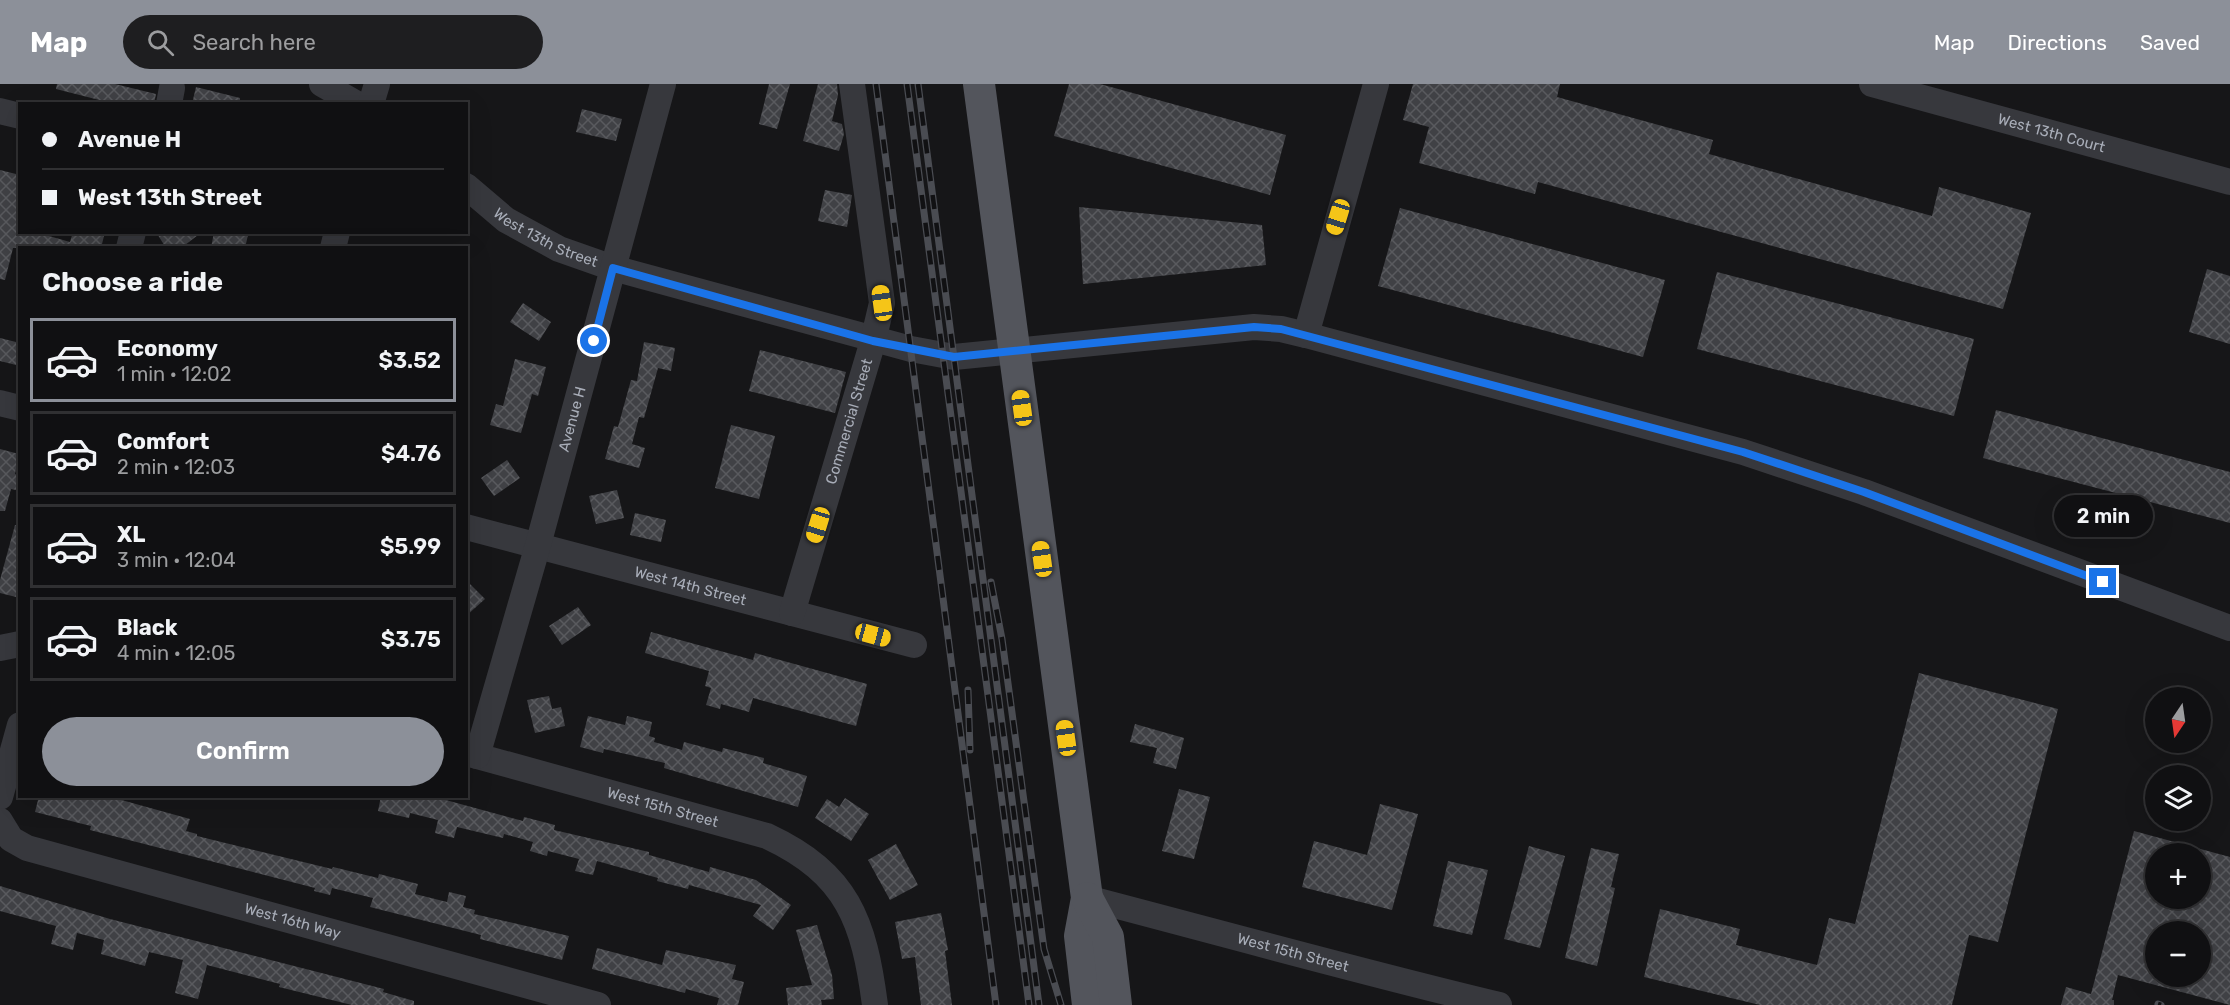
<!DOCTYPE html>
<meta charset="utf-8">
<style>
body{margin:0;font-family:Rubik,sans-serif;background:#1e1e20;color:#f1f3f6;height:100vh;display:flex;flex-direction:column;font-size:22px;white-space:nowrap}
*{box-sizing:border-box;margin:0}
p{font-size:20px;color:#9c9d9f}
.icon{flex:none;width:33px;height:33px;fill:none;stroke:currentColor;stroke-width:2;stroke-linecap:round;stroke-linejoin:round}
.map{position:relative;flex:1;overflow:hidden}
.panel{position:absolute;left:18px;top:162px;width:450px;height:552px;display:flex;flex-direction:column;background:#101012;border-radius:0px;box-shadow:0 6px 24px #0002,0 0 0 2px #303032}
.panel>*{flex:none}
.hud{position:absolute;left:18px;top:18px;width:450px;height:132px;border-radius:0px;box-shadow:0 6px 24px #0002,0 0 0 2px #303032;display:grid;align-content:center;height:132px;padding:0 24px;background:#101012}
.needle{width:39px;rotate:193deg}
.fabs{position:absolute;left:2145px;top:603px;display:grid;gap:12px}
.fabs a{display:grid;place-items:center;width:66px;height:66px;border-radius:50%;background:#101012;box-shadow:0 6px 24px #0002,0 0 0 2px #303032;font-size:30px}
.end{position:absolute;width:27px;height:27px;margin:-14px;border:8px solid #1a73e8;background:#fff;box-shadow:0 0 0 3px #fff}
.from{border-radius:50%}
.bubble{position:absolute;height:42px;border-radius:21px;background:#101012;box-shadow:0 6px 24px #0002,0 0 0 2px #303032;font-size:20px;font-weight:600;line-height:42px;text-align:center}
.car{position:absolute;width:18px;height:36px;margin:-18px -9px;border-radius:8px;box-shadow:0 0 4px 2px #0007;background:linear-gradient(#f5c518 24%,#345 0 40%,#f5c518 0 76%,#345 0 86%,#f5c518 0)}
.hud b{display:flex;align-items:center;gap:21px;height:57px;font-size:22px}
.hud b+b{border-top:2px solid #303032}
.hud i{width:15px;height:15px;background:#f1f3f6}
ul{padding:0;list-style:none}
li{display:flex;align-items:center;gap:18px;height:84px;margin:0 12px 9px;padding:0 12px;border:3px solid #303032;border-radius:0px}
li div{flex:1}
li b{display:block;font-size:22px}
li em{font-style:normal;font-weight:600}
li.selected{border-color:#8c9099}
li>.icon{width:54px;height:54px;stroke-width:1.5}
h2{padding:0 24px;font-size:27px;line-height:72px}
.cta{display:flex;gap:12px;margin-top:auto;padding:12px 24px}
.cta a{flex:1;height:69px;border-radius:36px;background:#8c9099;color:#fff;font-size:24px;font-weight:600;line-height:69px;text-align:center}
header{display:flex;align-items:center;gap:36px;box-sizing:border-box;height:84px;padding:0 30px;background:#8c9099;color:#fff}
header strong{font-size:28px}
nav{display:flex;gap:33px;margin-inline-start:auto;font-size:21px}
.search{width:420px;height:54px;background:#1e1e20;display:flex;align-items:center;gap:15px;box-sizing:border-box;padding:0 21px;border-radius:33px;color:#9c9d9f;font-size:22px}
.map>svg:first-child{display:block}
.building{fill:url(#building-cross-hatch);fill-rule:evenodd}
.lines{fill:none;stroke-linecap:round;stroke-linejoin:round}
.minor{stroke:#37383d;stroke-width:26}
.major{stroke:#53555c;stroke-width:32}
.rail-casing{stroke:#4a4c52;stroke-width:7}
.rail{stroke:#111113;stroke-width:4.5;stroke-dasharray:14;stroke-linecap:butt}
.route{stroke:#1a73e8;stroke-width:8}
.labels{text-anchor:middle;stroke-width:6;stroke-linejoin:round;paint-order:stroke}
.street-label{font-size:15px;fill:#a8adb8;stroke:#111113}
</style>
<header>
<strong>Map</strong>
<div class="search"><svg class="icon" aria-label="search" viewBox="0 0 24 24"><circle cx="10" cy="10" r="6"/><path d="M15 15l6 6"/></svg>Search here</div>
<nav><a>Map</a><a>Directions</a><a>Saved</a></nav>
</header>
<div class="map">
<svg width="2230" height="921" viewBox="0 0 2230 921">
<defs>
<pattern id="building-cross-hatch" width="8" height="8" patternUnits="userSpaceOnUse" patternTransform="scale(1.5)"><rect width="8" height="8" fill="#404145"/><path d="M0 0l8 8M0 8l8-8" fill="none" stroke="#595a5e"/></pattern>
</defs>
<rect width="100%" height="100%" fill="#161618"/>
<!-- building -->
<g class="building">
<path d="M57 0H115L156 10 154 20H115L56 5Z"/>
<path d="M769 0H790L777 45 759 40Z"/>
<path d="M818 0H837L838 11 832 37 842 40 844 50 839 67 803 57Z"/>
<path d="M1069 0H1100L1286 51 1270 111 1054 52Z"/>
<path d="M1413 0H1560L1557 13 1713 56 1709 70 1932 132 1939 103 2031 129 2003 225 1538 98 1535 110 1419 79 1429 43 1403 36Z"/>
<path d="M196 3 240 14V20H192Z"/>
<path d="M582 25 622 35 616 57 576 48Z"/>
<path d="M0 86 20 91V148H35L70 158 73 148H105L101 164H13L5 196 0 195Z"/>
<path d="M825 106 852 111 847 143 818 137Z"/>
<path d="M1079 123 1262 141 1266 181 1083 200Z"/>
<path d="M1400 124 1665 196 1643 273 1378 202Z"/>
<path d="M156 148H202L181 164H166Z"/>
<path d="M214 148 248 151 245 164H211Z"/>
<path d="M2207 185 2230 192V260L2189 248Z"/>
<path d="M1717 188 1974 255 1954 332 1697 265Z"/>
<path d="M523 219 551 238 539 257 510 238Z"/>
<path d="M0 254 20 259V282L0 277Z"/>
<path d="M644 258 675 264 671 287 658 284 644 334 639 333 632 360 645 364 639 384 605 375 614 342 618 343 631 296 637 297Z"/>
<path d="M760 266 846 288 835 329 749 307Z"/>
<path d="M515 275 546 283 538 312 532 310 521 349 490 341 496 320 503 322Z"/>
<path d="M1996 326 2230 388V439L1983 374Z"/>
<path d="M731 341 775 352 759 415 715 404Z"/>
<path d="M0 365 19 370 15 390 20 392 16 406 11 405 5 427H0Z"/>
<path d="M507 376 520 394 494 412 481 394Z"/>
<path d="M617 406 624 434 596 440 589 412Z"/>
<path d="M635 429 666 436 661 458 630 451Z"/>
<path d="M15 441H20V514L0 509V496Z"/>
<path d="M466 496 485 515 466 532Z"/>
<path d="M578 523 591 541 562 561 549 542Z"/>
<path d="M651 548 753 576 755 569 867 600 856 642 753 614 749 628 721 620 720 625 706 621 711 604 705 602 709 587 645 569Z"/>
<path d="M1919 589 2058 625 1998 858 1969 851 1952 921H1760L1644 893 1660 825 1740 845 1736 861 1817 881 1829 834 1855 840Z"/>
<path d="M549 612 552 625 561 623 565 642 535 649 527 616Z"/>
<path d="M588 632 625 641 627 632 652 638 649 652 655 654 654 658 682 666 684 658 722 668 723 664 764 674 763 679 807 692 798 723 664 684 665 679 604 665 603 669 580 663Z"/>
<path d="M1135 640 1184 654 1176 685 1153 679 1157 664 1130 658Z"/>
<path d="M1179 705 1210 713 1194 775 1162 767Z"/>
<path d="M39 712H107L190 735 186 747 197 750V752L332 785 333 783 378 794 379 790 418 800 415 810 447 818 449 808 466 812 463 823 475 826 474 830 569 852 562 876 480 855 481 851 370 823 373 814 332 804 330 811 314 807 315 804 90 746 91 742 35 728Z"/>
<path d="M381 712H431L523 737 524 733 555 741 554 746 649 768V771L709 788 710 783 756 796 791 821 773 846 753 832 761 821 689 801 688 805 657 797 658 794 597 777 593 791 575 787 579 775 548 767 547 772 530 767 533 758 504 750 503 754 457 743 454 754 435 749 438 736 410 729 409 734 378 727Z"/>
<path d="M845 714 869 730 851 757 815 734 827 715 839 723Z"/>
<path d="M1380 720 1418 730 1392 826 1302 803 1314 757 1367 771Z"/>
<path d="M2134 747 2230 773V921L2118 891 2112 916H2114V921H2061L2066 903 2091 910ZM2200 766V814H2156V770H2200ZM2156 848H2200V892H2156Z"/>
<path d="M896 760 918 801 890 816 868 776Z"/>
<path d="M1529 762 1565 772 1540 864 1504 855Z"/>
<path d="M1591 764 1619 770 1611 803 1615 804 1597 882 1565 874Z"/>
<path d="M1448 777 1488 786 1472 851 1433 842Z"/>
<path d="M0 802 110 835 384 905 383 908 414 917V921H352L279 903 280 900 207 881 198 915 175 909 183 876 149 868 145 882 101 870 104 856 77 849 73 866 51 860 56 842 0 827Z"/>
<path d="M941 829 948 866 945 867 952 921H921L915 873 902 875 895 838Z"/>
<path d="M817 841 832 891 834 915 821 916 822 921H788L786 904 812 901 796 846Z"/>
<path d="M597 864 662 881 666 866 736 881 732 895 744 898 738 921H717L719 914 686 905 685 909 592 885Z"/>
</g>
<g class="lines">
<!-- minor -->
<g class="minor">
<path d="M322 0 357 20"/>
<path id="s1" d="M1872 0 2230 98"/>
<path d="M169 20 172 4"/>
<path d="M371 20 377 0"/>
<path d="M0 27 20 32"/>
<path id="s2" d="M466 102 506 136 559 165 613 184 911 265 954 273 1254 243 1281 245 1306 251 1743 368 1864 408 2230 544"/>
<path d="M129 164 133 148"/>
<path d="M333 164 337 148"/>
<path d="M1306 251 1376 0"/>
<path d="M0 319 20 324"/>
<path id="s3" d="M466 443 914 561"/>
<path id="s4" d="M792 529 873 257 882 219 852 0"/>
<path d="M0 564 20 560"/>
<path id="s5" d="M466 669 767 752C848 790 864 837 875 921"/>
<path id="s6" d="M477 672 538 461 663 0"/>
<path d="M0 713 20 641"/>
<path id="s7" d="M0 737 11 755 27 764 598 921"/>
<path id="s8" d="M1087 814C1225 850 1361 888 1499 921"/>
</g>
<!-- major -->
<g class="major">
<path d="M979 0 1087 814 1080 852 1088 921"/>
<path d="M1087 814 1108 853 1116 921"/>
</g>
<defs>
<g id="rail">
<path d="M876 0 996 921"/>
<path d="M907 0 1029 921"/>
<path d="M918 0 1039 921"/>
<path d="M991 498 1002 555 1044 865 1061 921"/>
<path d="M968 606 970 666"/>
<path d="M2158 920 2161 921"/>
</g>
</defs>
<!-- rail casing -->
<use href="#rail" class="rail-casing"/>
<!-- rail -->
<use href="#rail" class="rail"/>
</g>
<g class="lines">
<!-- route -->
<path class="route" d="M594 257 613 184 873 257 954 273 1254 243 1281 245 1743 368 1864 408 2103 498"/>
</g>
<g class="labels">
<!-- street labels -->
<g class="street-label">
<text dy="5" stroke="none"><textPath href="#s1" startOffset="186">West 13th Court</textPath></text>
<text dy="5" stroke="none"><textPath href="#s2" startOffset="96">West 13th Street</textPath></text>
<text dy="5" stroke="none"><textPath href="#s6" startOffset="350">Avenue H</textPath></text>
<text dy="5" stroke="none"><textPath href="#s4" startOffset="200">Commercial Street</textPath></text>
<text dy="5" stroke="none"><textPath href="#s3" startOffset="232">West 14th Street</textPath></text>
<text dy="5" stroke="none"><textPath href="#s5" startOffset="204">West 15th Street</textPath></text>
<text dy="5" stroke="none"><textPath href="#s7" startOffset="315">West 16th Way</textPath></text>
<text dy="5" stroke="none"><textPath href="#s8" startOffset="213">West 15th Street</textPath></text>
</g>
</g>
</svg>
<div class="fabs">
<a><svg class="needle" viewBox="-14 -14 28 28"><path d="M0-13l5 13h-10z" fill="#e53935"/><path d="M0 13l5-13h-10z" fill="#9c9d9f"/></svg></a>
<a><svg class="icon" aria-label="layers" viewBox="0 0 24 24"><path d="M12 4l9 5-9 5-9-5zM3 14l9 5 9-5"/></svg></a>
<a>+</a>
<a>−</a>
</div>
<i class="end from" style="left:594px;top:257px"></i>
<i class="end" style="left:2103px;top:498px"></i>
<div class="bubble" style="left:2054px;top:411px;width:99px">2 min</div>
<i class="car" style="left:1338px;top:133px;rotate:197deg"></i>
<i class="car" style="left:882px;top:219px;rotate:352deg"></i>
<i class="car" style="left:1022px;top:324px;rotate:352deg"></i>
<i class="car" style="left:818px;top:441px;rotate:197deg"></i>
<i class="car" style="left:1042px;top:475px;rotate:352deg"></i>
<i class="car" style="left:873px;top:551px;rotate:105deg"></i>
<i class="car" style="left:1066px;top:654px;rotate:352deg"></i>
<div class="hud">
<b><i class="from"></i>Avenue H</b>
<b><i></i>West 13th Street</b>
</div>
<section class="panel">
<h2>Choose a ride</h2>
<ul>
<li class="selected"><svg class="icon" aria-label="car" viewBox="0 0 24 24"><path d="M5 17H2v-5l4-1 3-4h7l3 4 3 1v5h-3M9 17h6M6 11h13"/><circle cx="7" cy="17" r="2"/><circle cx="17" cy="17" r="2"/></svg><div><b>Economy</b><p>1 min · 12:02</p></div><em>$3.52</em></li>
<li><svg class="icon" aria-label="car" viewBox="0 0 24 24"><path d="M5 17H2v-5l4-1 3-4h7l3 4 3 1v5h-3M9 17h6M6 11h13"/><circle cx="7" cy="17" r="2"/><circle cx="17" cy="17" r="2"/></svg><div><b>Comfort</b><p>2 min · 12:03</p></div><em>$4.76</em></li>
<li><svg class="icon" aria-label="car" viewBox="0 0 24 24"><path d="M5 17H2v-5l4-1 3-4h7l3 4 3 1v5h-3M9 17h6M6 11h13"/><circle cx="7" cy="17" r="2"/><circle cx="17" cy="17" r="2"/></svg><div><b>XL</b><p>3 min · 12:04</p></div><em>$5.99</em></li>
<li><svg class="icon" aria-label="car" viewBox="0 0 24 24"><path d="M5 17H2v-5l4-1 3-4h7l3 4 3 1v5h-3M9 17h6M6 11h13"/><circle cx="7" cy="17" r="2"/><circle cx="17" cy="17" r="2"/></svg><div><b>Black</b><p>4 min · 12:05</p></div><em>$3.75</em></li>
</ul>
<div class="cta"><a>Confirm</a></div>
</section>
</div>
